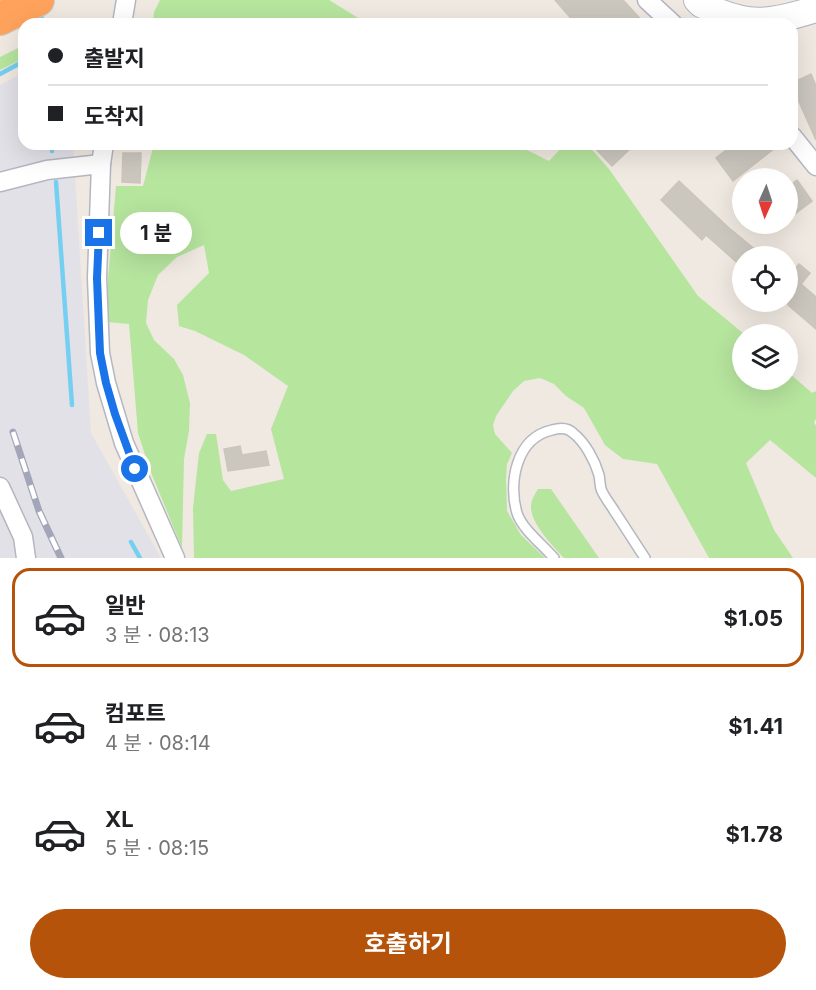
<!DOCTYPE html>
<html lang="ko">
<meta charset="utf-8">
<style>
body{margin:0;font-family:Inter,"Noto Sans KR",sans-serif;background:#f6f6f6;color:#202124;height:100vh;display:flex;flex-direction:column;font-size:22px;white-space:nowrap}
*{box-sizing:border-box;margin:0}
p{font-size:20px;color:#757577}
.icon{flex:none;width:33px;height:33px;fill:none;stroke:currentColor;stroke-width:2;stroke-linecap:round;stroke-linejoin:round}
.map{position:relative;height:558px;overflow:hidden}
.side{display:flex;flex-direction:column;background:#fff;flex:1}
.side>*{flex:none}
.hud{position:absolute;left:18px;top:18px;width:780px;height:132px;border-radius:18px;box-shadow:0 6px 24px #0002;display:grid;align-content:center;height:132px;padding:0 30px;background:#fff}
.needle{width:39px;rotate:183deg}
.tools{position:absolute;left:732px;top:168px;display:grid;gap:12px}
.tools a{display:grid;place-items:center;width:66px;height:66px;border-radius:50%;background:#fff;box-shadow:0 6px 24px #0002;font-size:30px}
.end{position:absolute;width:27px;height:27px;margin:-14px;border:8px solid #1a73e8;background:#fff;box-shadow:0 0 0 3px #fff}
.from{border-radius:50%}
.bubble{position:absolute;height:42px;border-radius:21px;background:#fff;box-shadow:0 6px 24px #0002;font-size:20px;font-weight:700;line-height:42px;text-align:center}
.hud b{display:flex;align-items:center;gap:21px;height:57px;font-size:22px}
.hud b+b{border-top:2px solid #e0e0e0}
.hud i{width:15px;height:15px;background:#202124}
ul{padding:10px 0 0;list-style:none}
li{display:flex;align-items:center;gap:18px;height:99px;margin:0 12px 9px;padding:0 18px;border:3px solid transparent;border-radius:18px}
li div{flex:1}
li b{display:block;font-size:22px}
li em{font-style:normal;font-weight:700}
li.active{border-color:#b45309}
li>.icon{width:54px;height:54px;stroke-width:1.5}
.action{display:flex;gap:12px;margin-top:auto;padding:12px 30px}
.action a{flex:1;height:69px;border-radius:36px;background:#b45309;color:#fff;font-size:24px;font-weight:700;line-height:69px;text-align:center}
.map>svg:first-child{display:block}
.industrial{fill:#e3e1e8}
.green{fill:#b6e59e}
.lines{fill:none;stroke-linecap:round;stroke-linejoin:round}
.stream{stroke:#75cff0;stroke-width:4.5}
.building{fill:#cbc7bf;stroke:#cbc5ba;stroke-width:1.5}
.lane-casing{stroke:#b4b7c1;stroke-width:12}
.street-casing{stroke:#b4b7c1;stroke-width:21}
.secondary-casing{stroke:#b4b7c1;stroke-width:28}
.highway-casing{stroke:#c9c9c9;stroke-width:34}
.lane{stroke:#fff;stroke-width:9}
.street{stroke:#fff;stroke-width:18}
.secondary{stroke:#fff;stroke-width:26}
.highway{stroke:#ffa35c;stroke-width:32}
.rail-casing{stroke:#a3a6b8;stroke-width:7}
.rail{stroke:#fff;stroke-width:4.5;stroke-dasharray:14;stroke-linecap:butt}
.route{stroke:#1a73e8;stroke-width:8}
</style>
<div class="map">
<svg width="816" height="558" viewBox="0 0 816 558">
<rect width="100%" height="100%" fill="#efe9e1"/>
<!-- industrial -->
<path class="industrial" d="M24 72V144H73L91 433 161 558H0V85Z"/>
<!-- green -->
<g class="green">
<path d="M160 0H329L368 24H153L154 12Z"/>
<path d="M24 45V58L0 70V57Z"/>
<path d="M154 144H530L527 150 549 161 565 144H587L609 169 698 296 744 334H742V380H788V372L812 393 816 391V419L814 422 816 426V478L770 440 746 463 774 530 793 558H709L657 464 623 459 605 445 584 408 566 396 554 384 540 378 524 381 513 391 496 416 493 425 495 434 512 453 507 464 506 479 507 511 521 535 545 558H194L193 508 197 471 199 453 207 434H216L223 480 231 491 284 479 271 429 288 386 244 355 195 331 179 326 177 305 209 273 204 245 177 257 158 275 148 300 146 323 154 340 174 359 183 375 190 403 189 431 184 459 182 548 150 470 138 433 129 324 107 322 108 279 116 186H143Z"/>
<path d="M538 489H551L599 558H564C553 546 531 524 531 507 531 500 535 494 538 489Z"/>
</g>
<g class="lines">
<!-- stream -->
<g class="stream">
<path d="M41 12 42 24"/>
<path d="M0 74 24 61"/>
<path d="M52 144V151"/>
<path d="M56 182 72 405"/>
<path d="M131 542 140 558"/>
</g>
</g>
<!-- building -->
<g class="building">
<path d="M555 0H623L645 24H576Z"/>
<path d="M811 74 816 86V140L792 86V83Z"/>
<path d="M591 144H635L612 166Z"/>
<path d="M734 144H780L733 181 716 158Z"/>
<path d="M123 153H141L140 183 122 182Z"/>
<path d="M797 180 812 201 788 219V187Z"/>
<path d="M679 181 729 228 763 256H742V267L706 235 702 240 661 200Z"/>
<path d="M799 264 810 273 801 284 816 297V329L788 305V272L790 275Z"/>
<path d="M240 446 242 455 266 451 269 465 228 471 224 449Z"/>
</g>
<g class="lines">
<defs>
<path id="lane" d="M554 558C543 545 522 529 517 513 508 483 516 438 552 430 559 428 567 427 573 433 585 442 595 461 599 475 600 480 600 485 601 489 604 497 611 505 615 512 625 527 635 543 645 558"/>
<g id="street">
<path d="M647 0 673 24"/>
<path d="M122 24 126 0"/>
<path d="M792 136 816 166"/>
<path d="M104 144 101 164 97 278 100 353 106 383 124 443 175 558"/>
<path d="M0 182 47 170 101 164"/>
<path d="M0 487 23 537 26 558"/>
</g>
<path id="secondary" d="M697 0 701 4C747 27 768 24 816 9"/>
<path id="highway" d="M0 19 38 0"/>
</defs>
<!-- lane casing -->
<use href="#lane" class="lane-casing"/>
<!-- street casing -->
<use href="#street" class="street-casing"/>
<!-- secondary casing -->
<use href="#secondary" class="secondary-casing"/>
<!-- highway casing -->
<use href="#highway" class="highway-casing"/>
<!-- lane -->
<use href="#lane" class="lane"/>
<!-- street -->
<use href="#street" class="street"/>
<!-- secondary -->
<use href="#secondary" class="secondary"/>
<!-- highway -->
<use href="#highway" class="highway"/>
<defs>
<path id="rail" d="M13 432 39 511 61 558"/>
</defs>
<!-- rail casing -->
<use href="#rail" class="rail-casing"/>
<!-- rail -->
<use href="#rail" class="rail"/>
</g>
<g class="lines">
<!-- route -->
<path class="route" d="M99 233 97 278 100 353 106 383 115 414 135 469"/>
</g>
</svg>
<div class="tools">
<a><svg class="needle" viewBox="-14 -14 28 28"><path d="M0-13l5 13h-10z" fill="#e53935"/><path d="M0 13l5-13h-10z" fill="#757577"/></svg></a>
<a><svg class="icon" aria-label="locate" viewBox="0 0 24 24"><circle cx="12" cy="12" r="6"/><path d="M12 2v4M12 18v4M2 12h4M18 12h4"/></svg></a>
<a><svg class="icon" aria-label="layers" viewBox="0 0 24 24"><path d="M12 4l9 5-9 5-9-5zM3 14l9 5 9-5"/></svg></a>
</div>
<i class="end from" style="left:135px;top:469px"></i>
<i class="end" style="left:99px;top:233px"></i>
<div class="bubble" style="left:120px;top:212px;width:72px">1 분</div>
<div class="hud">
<b><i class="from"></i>출발지</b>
<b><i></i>도착지</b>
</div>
</div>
<section class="side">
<ul>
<li class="active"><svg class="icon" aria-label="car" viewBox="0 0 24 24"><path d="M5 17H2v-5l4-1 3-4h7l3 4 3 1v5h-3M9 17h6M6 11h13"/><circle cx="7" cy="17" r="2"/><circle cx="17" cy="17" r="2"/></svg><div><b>일반</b><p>3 분 · 08:13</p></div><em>$1.05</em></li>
<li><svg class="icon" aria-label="car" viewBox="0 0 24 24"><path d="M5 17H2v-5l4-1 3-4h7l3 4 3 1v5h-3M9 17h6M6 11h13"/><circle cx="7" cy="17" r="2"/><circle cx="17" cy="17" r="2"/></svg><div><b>컴포트</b><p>4 분 · 08:14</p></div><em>$1.41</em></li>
<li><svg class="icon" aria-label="car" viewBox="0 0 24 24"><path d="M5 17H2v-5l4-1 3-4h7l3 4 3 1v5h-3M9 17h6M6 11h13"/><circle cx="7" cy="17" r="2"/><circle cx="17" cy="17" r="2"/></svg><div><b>XL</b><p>5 분 · 08:15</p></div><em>$1.78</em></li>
</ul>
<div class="action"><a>호출하기</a></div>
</section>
